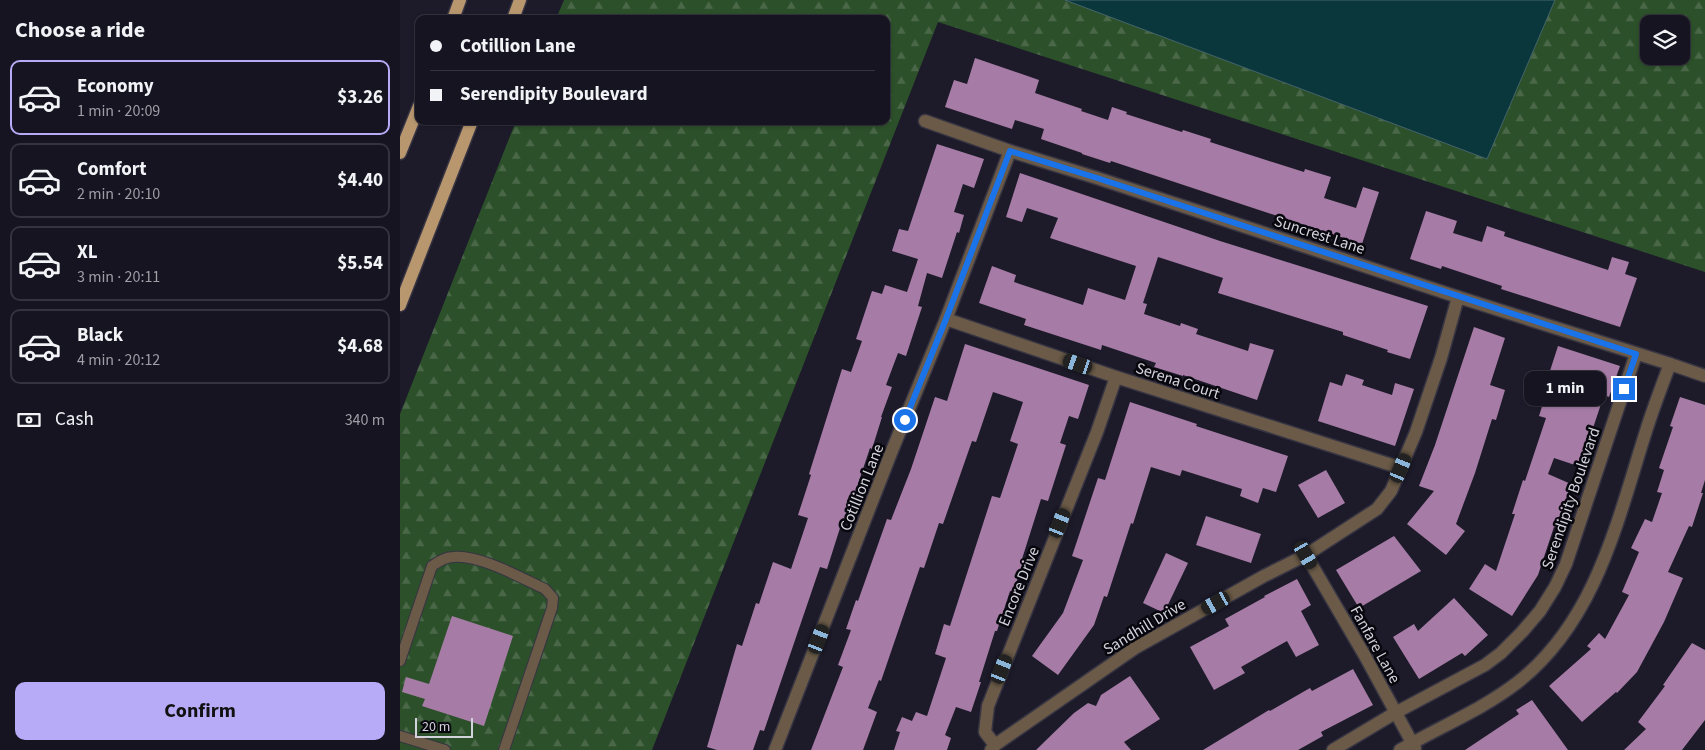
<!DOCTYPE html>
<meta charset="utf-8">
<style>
body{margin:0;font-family:"Source Sans 3",sans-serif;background:#1f1d29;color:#f1f3f6;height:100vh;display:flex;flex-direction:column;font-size:19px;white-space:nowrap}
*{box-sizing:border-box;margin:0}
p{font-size:16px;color:#9e9ea5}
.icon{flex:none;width:28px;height:28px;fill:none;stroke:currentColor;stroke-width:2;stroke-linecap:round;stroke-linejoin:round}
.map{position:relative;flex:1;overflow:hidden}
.drawer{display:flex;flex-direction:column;background:#161420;width:400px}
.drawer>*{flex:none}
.top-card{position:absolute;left:15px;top:15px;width:475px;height:110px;border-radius:10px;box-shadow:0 1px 4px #0004,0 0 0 1px #35333e;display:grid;align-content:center;height:110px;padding:0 15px;background:#161420}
.buttons{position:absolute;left:1240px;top:15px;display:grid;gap:10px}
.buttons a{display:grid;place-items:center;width:50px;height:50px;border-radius:10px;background:#161420;box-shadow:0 1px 4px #0004,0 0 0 1px #35333e;font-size:25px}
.scale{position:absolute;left:15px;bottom:12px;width:58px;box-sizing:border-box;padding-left:5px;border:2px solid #d4d3dd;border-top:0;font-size:14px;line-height:18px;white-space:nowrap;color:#d4d3dd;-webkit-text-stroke:4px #07070d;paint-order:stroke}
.end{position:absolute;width:22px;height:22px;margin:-11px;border:6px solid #1a73e8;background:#fff;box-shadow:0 0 0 2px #fff}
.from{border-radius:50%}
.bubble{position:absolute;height:35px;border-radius:10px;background:#161420;box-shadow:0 1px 4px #0004,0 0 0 1px #35333e;font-size:16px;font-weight:700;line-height:35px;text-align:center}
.car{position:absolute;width:15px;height:30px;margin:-15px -8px;border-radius:6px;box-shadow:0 0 4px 1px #0007;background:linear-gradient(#222 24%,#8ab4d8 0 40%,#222 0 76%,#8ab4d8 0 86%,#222 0)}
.top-card b{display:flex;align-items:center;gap:18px;height:48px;font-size:19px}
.top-card b+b{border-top:1px solid #35333e}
.top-card i{width:12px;height:12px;background:#f1f3f6}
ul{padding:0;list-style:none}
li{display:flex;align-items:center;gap:15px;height:75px;margin:0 10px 8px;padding:0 5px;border:2px solid #35333e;border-radius:10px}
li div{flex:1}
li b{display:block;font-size:19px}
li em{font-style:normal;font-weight:700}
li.current{border-color:#b7abf8}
li>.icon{width:45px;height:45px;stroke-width:1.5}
h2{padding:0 15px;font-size:22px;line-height:60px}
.pay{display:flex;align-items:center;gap:12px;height:55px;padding:0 15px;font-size:19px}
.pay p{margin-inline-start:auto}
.cta{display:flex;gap:10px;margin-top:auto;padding:10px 15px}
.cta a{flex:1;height:58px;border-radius:10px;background:#b7abf8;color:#111;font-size:20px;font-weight:700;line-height:58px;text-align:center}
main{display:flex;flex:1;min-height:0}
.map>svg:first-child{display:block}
.forest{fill:url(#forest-firs);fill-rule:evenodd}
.water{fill:#09373b;stroke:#46666c}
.building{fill:#a67ca6}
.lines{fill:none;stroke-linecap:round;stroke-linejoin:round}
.service-casing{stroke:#373543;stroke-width:12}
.minor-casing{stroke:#373543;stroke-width:15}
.primary-casing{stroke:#373543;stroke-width:15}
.service{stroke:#6a5a47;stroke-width:10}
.minor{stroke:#6a5a47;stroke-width:12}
.primary{stroke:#b8976f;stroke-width:12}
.route{stroke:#1a73e8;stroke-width:6}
.labels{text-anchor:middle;stroke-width:5;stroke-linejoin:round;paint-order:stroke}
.street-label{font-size:16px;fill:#d4d3dd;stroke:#07070d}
</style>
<main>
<section class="drawer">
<h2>Choose a ride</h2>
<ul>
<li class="current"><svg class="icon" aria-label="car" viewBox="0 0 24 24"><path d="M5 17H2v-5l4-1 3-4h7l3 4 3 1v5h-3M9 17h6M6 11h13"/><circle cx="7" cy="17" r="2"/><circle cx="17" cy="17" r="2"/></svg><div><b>Economy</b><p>1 min · 20:09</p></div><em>$3.26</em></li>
<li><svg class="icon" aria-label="car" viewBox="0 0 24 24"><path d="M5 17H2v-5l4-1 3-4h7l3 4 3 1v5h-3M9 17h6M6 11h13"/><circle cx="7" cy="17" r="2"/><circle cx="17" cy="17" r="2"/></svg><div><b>Comfort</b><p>2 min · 20:10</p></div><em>$4.40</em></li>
<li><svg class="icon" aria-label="car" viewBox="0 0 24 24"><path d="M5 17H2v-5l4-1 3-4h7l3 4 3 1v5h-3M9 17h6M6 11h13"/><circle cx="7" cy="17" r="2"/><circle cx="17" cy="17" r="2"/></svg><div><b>XL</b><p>3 min · 20:11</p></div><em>$5.54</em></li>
<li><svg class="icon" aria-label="car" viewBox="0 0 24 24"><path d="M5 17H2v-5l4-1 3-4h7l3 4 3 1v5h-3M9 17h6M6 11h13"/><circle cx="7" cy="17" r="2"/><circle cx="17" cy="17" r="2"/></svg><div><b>Black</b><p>4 min · 20:12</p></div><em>$4.68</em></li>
</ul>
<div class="pay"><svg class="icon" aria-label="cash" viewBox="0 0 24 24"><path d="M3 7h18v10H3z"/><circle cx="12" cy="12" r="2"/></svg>Cash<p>340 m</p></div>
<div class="cta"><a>Confirm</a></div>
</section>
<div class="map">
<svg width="1305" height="750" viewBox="0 0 1305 750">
<defs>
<pattern id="forest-firs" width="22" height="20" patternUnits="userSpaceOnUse" patternTransform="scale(1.25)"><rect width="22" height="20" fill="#2c502a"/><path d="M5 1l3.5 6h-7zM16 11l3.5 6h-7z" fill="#4a6848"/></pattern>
</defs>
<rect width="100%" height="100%" fill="#1d1b2a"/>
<!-- forest -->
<path class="forest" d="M164 0H665L1087 159 1155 0H1305V272L538 22 252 750H0V414L116 121H486V19H156ZM1249 24H1281V56H1249Z"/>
<!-- water -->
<path class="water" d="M665 0H1155L1087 159Z"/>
<!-- building -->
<g class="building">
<path d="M575 58 639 80 635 93 682 109 681 111 708 120 712 107 727 112 726 114 782 132 783 130 811 139 810 142 866 160 904 172 905 169 931 177 924 198 956 208 963 187 979 192 962 244 711 161 710 163 682 154V153L641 139 644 129 615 120 612 129 545 107 554 80 567 84Z"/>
<path d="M537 144 584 159 574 188 563 184 554 212 564 215 559 233 557 232 542 278 527 273 518 306 522 307 506 356 498 353 486 385 492 387 481 417H482L472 449 470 448 443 529 440 528 427 569 420 567 364 731 360 730 353 750H317L307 747 337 644 342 646 356 603 359 604 373 562 391 569 408 518 398 515 411 475 409 474 442 369 451 372 462 341 456 339 472 291 482 294 485 285 507 292 518 259 492 251 499 229 508 231Z"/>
<path d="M620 173 820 241 1028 306 1010 359 987 352 988 350 943 335V332L818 293 823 278 758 257 743 303 747 304 744 314 780 326 781 323 798 329 796 334 848 351 850 343 874 350 857 400 783 375V376L754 367 756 363 702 345 701 350 624 325 626 319 579 303 592 266 616 275 614 282 683 305 688 288 725 300 736 266 650 238 658 218 627 208 622 222 606 217Z"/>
<path d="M1026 211 1057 221 1053 233 1082 242 1087 226 1105 232 1104 236 1208 270 1212 257 1229 262 1225 274 1237 278 1220 327 1101 289 1102 286 1042 266 1041 269 1010 259Z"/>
<path d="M1074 327 1105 338 1090 385 1105 390 1096 420 1092 419 1075 473 1056 524 1065 531 1046 555 1007 524 1034 491 1019 486 1035 445Z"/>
<path d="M565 344 689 385 678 419 669 416 660 443 666 445 648 501 641 499 622 559 624 560 613 592 610 591 597 631H595L579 682H581L571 712 556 707 545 735 551 738 547 750H494L500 732 496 731 502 717 512 721 516 712 527 716 546 658 535 654 544 624 550 626 592 496 600 498 618 444 610 441 623 402 593 392 576 442 572 441 543 524 539 523 524 568 520 567 481 681 479 680 468 708 477 712 463 750H411L443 667 438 665 451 630 446 629 456 600 458 601 487 519 491 520 511 469 535 397 547 401Z"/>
<path d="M1158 346 1220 366 1209 397 1204 395 1187 446 1185 445 1178 466 1154 458 1148 474 1171 484 1157 528 1154 527 1138 575 1112 616 1069 589 1085 564 1096 571 1115 514H1112L1123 480 1125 481 1146 418 1139 416 1151 378 1148 377Z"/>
<path d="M946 374 964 380 962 385 992 395 995 383 1014 389 995 446 918 421 930 382 942 386Z"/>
<path d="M1280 397 1305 405V480L1301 493H1303L1292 527 1289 526 1268 572 1283 578 1264 622 1237 672 1217 693 1216 692 1182 722 1149 686 1191 649 1187 646 1199 633 1205 639 1229 595 1222 592 1239 552 1231 548 1245 519 1252 522 1262 493 1257 492 1264 470 1259 468 1273 427 1270 426Z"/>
<path d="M730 402 797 424 796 426 888 456 876 492 863 488 858 503 840 496 842 489 782 470 780 476 751 467 733 524 731 523 707 597 704 596 694 625 658 675 632 656 663 613 683 560 672 556 698 478 705 480Z"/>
<path d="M926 470 945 503 918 518 898 485Z"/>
<path d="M806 516 861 534 851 563 796 545Z"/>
<path d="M994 536 1021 571 959 608 936 570Z"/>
<path d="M766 553 788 563 764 613 743 603Z"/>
<path d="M897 579 911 605 901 611 919 645 896 657 887 641 841 667 845 673 814 690 790 647 829 626 825 619 865 597 864 596Z"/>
<path d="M1054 598 1088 635 1065 656 1062 653 1019 679 993 637 1014 624 1018 631Z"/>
<path d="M52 616 113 636 84 726 22 706 25 699 2 692 6 677 29 684Z"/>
<path d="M1292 643 1305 650V720L1282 750H1224L1246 729 1238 722 1265 686 1263 685Z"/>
<path d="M953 669 973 705 921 732 923 736 898 750H803L869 710 870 711 910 688 912 691Z"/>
<path d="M730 676 760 719 724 742 731 750H636L674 713 688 703 696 706 701 695Z"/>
<path d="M1132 700 1168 750H1065L1119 714 1116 710Z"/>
</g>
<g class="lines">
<defs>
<g id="service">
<path d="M0 661 32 566C38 562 45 557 53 557 79 554 121 578 145 589L153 598 152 608 104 750"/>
<path d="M0 736 45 750"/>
</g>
<g id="minor">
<path d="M525 121 610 151 697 178 1058 297 1270 364 1305 376"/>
<path d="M546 319 716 377 1001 468"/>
<path d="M906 555 965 656 1015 748"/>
<path d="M595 745 735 648 864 576 906 555 977 509 991 491 1016 432 1041 358 1058 297"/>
<path d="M375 750 491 453 546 319 610 151"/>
<path d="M591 750 595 745 585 732 588 706 697 432 716 377"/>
<path d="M933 750 995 713 1085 665 1101 653 1122 632 1140 611 1155 587 1166 564 1236 354"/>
<path d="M1000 750C1039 727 1082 710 1118 682 1197 620 1218 518 1247 428 1254 406 1262 385 1270 364"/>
</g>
<g id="primary">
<path d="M53 19 60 0"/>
<path d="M113 19 120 0"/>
<path d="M0 153 19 106"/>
<path d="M0 305 72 121"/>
</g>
</defs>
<!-- service casing -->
<use href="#service" class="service-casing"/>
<!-- minor casing -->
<use href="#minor" class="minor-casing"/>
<!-- primary casing -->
<use href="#primary" class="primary-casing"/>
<!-- service -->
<use href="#service" class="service"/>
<!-- minor -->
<use href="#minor" class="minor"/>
<!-- primary -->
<use href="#primary" class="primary"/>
</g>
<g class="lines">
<!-- route -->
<path class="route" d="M505 420 546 319 610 151 697 178 1236 354 1224 389"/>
</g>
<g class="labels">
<!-- street labels -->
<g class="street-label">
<text transform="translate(920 234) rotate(18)" y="6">Suncrest Lane</text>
<text transform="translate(778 380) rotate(18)" y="6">Serena Court</text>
<text transform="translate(461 487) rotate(-68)" y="6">Cotillion Lane</text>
<text transform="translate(1170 498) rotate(-71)" y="6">Serendipity Boulevard</text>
<text transform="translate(618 586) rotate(-68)" y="6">Encore Drive</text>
<text transform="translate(744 626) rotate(-31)" y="6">Sandhill Drive</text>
<text transform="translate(976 644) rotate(61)" y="6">Fanfare Lane</text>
</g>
</g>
</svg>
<div class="buttons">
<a><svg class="icon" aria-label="layers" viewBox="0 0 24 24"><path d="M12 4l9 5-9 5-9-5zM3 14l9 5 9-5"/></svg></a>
</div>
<div class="scale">20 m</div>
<i class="end from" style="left:505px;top:420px"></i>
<i class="end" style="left:1224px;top:389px"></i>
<div class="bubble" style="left:1124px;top:371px;width:82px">1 min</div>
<i class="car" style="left:678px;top:364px;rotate:289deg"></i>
<i class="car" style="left:1001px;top:468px;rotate:23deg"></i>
<i class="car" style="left:660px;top:523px;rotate:22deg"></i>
<i class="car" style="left:906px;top:555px;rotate:150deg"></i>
<i class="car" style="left:816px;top:603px;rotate:241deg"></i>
<i class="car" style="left:419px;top:639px;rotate:21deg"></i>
<i class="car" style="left:602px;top:669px;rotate:22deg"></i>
<div class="top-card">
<b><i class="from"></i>Cotillion Lane</b>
<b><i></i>Serendipity Boulevard</b>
</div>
</div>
</main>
